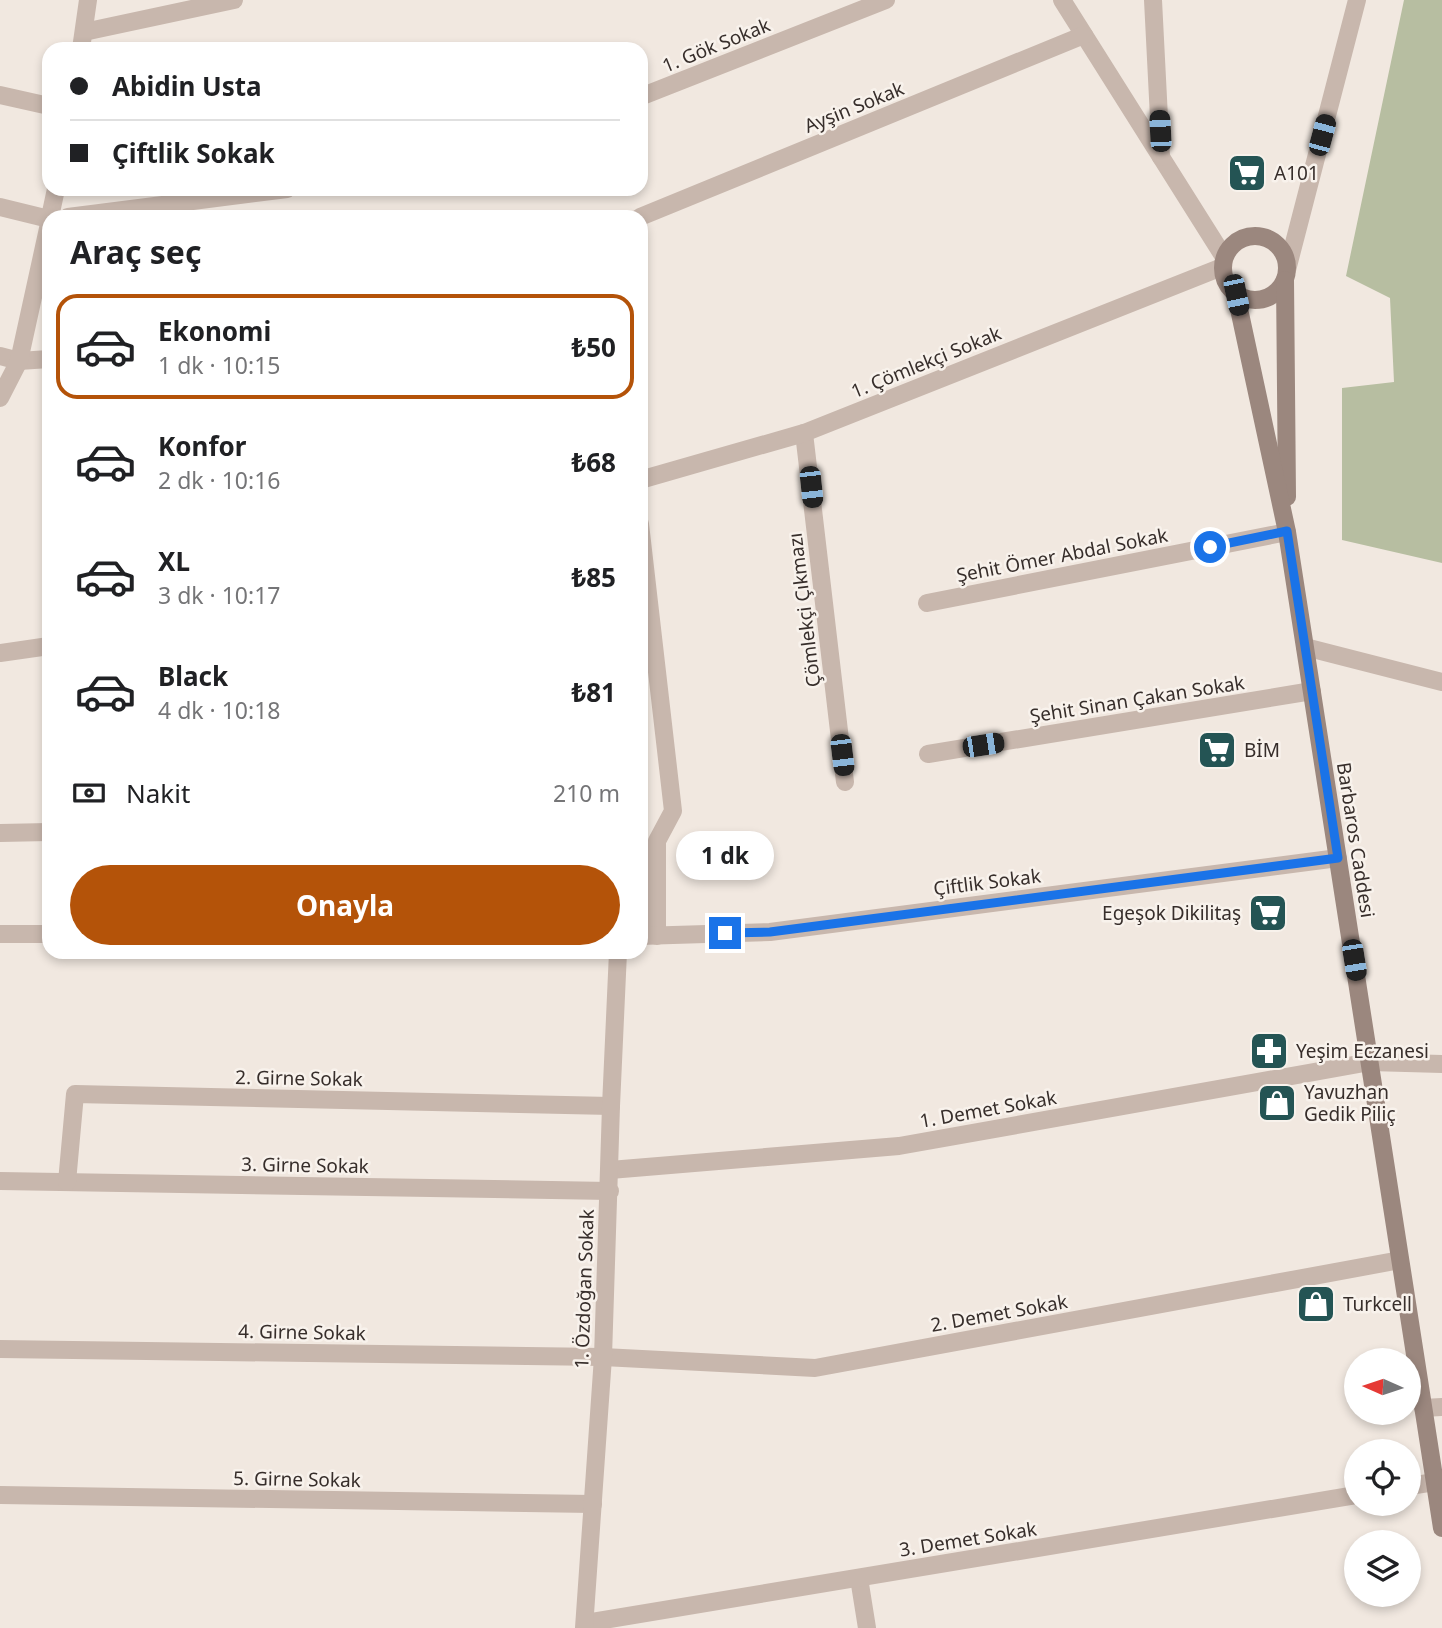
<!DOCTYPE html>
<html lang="tr">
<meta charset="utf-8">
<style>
body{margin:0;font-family:"Noto Sans",sans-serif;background:#f6f6f6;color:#202124;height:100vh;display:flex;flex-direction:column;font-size:26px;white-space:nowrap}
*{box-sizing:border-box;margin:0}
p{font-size:23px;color:#757577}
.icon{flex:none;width:38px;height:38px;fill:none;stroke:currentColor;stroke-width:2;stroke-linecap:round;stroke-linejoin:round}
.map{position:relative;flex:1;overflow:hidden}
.side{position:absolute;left:42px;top:210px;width:606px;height:749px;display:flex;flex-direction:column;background:#fff;border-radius:21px;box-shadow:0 4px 10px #0003}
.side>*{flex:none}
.hud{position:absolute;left:42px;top:42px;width:606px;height:154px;border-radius:21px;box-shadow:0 4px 10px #0003;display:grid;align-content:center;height:154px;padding:0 28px;background:#fff}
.needle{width:46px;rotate:273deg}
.controls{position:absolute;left:1344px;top:1348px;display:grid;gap:14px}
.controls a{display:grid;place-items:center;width:77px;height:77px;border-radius:50%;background:#fff;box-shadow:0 4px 10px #0003;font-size:35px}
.end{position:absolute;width:32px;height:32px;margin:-16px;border:9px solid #1a73e8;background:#fff;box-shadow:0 0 0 4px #fff}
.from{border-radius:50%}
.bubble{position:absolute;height:49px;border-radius:24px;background:#fff;box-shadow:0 4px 10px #0003;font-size:23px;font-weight:700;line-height:49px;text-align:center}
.car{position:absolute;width:21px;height:42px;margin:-21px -10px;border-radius:9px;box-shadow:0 0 5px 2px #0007;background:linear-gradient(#222 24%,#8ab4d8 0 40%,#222 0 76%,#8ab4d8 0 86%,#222 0)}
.hud b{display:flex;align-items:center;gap:24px;height:66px;font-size:26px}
.hud b+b{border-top:2px solid #e0e0e0}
.hud i{width:18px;height:18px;background:#202124}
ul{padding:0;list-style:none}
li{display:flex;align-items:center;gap:21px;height:105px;margin:0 14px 10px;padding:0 14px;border:4px solid transparent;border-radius:21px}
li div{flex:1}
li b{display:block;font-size:26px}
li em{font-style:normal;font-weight:700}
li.current{border-color:#b45309}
li>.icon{width:63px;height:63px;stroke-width:1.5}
h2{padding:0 28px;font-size:32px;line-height:84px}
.pay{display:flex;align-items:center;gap:18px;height:77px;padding:0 28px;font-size:26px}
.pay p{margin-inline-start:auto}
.primary-button{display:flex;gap:14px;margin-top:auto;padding:14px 28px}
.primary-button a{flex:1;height:80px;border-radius:42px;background:#b45309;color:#fff;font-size:28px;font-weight:700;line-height:80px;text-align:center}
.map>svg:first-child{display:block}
.green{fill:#b7bea1}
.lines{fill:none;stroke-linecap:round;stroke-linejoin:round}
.minor{stroke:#c8b7ad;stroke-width:18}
.tertiary{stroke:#c8b7ad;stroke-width:18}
.secondary{stroke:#9b877e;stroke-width:18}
.route{stroke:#1a73e8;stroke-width:9}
.labels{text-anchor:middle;stroke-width:5;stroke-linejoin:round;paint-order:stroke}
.street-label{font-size:19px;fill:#372e2b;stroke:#f8f2ec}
.poi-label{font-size:19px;fill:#372e2b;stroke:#f8f2ec;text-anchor:start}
</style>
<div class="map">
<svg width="1442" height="1628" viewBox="0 0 1442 1628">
<rect width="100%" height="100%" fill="#f1e8e0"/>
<!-- green -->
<path class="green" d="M1404 0H1442V563L1342 540V388L1394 382 1390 298 1346 276Z"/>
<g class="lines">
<!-- minor -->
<g class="minor">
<path d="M1062 0 1224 257"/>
<path d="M84 32 234 0"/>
<path d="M0 95 49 106"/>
<path d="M640 97 886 0"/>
<path d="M0 207 49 219"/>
<path d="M68 217 287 189"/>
<path d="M640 217 1084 35"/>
<path d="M0 356 19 361 49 359"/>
<path d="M804 433 845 782"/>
<path d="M640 480 804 433 1222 267"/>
<path d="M640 524 673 811 657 841V936"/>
<path d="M927 603 1287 532"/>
<path d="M1305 647 1442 682"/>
<path d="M0 653 49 646"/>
<path d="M928 754 1312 691"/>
<path d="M0 833 49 832"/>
<path d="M0 934H49"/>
<path d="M640 936 770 932 1338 858"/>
<path d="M610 1170 899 1146 1370 1062 1442 1064"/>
<path d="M0 1181 610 1191"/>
<path d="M67 1182 75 1094 611 1106"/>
<path d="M0 1349 603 1357 815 1368 1400 1260"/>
<path d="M1423 1408 1442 1407"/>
<path d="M1409 1486 1435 1482"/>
<path d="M0 1495 593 1504"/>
<path d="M859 1578 867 1628"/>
<path d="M586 1623 1356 1495"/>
<path d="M584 1628 603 1357 611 1106 618 952"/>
</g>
<!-- tertiary -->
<g class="tertiary">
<path d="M1153 0 1161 157"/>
<path d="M81 49 88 0"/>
<path d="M50 217 56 189"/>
<path d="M1287 270 1357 0"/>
<path d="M0 398 19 361 49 224"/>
</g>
<!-- secondary -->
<g class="secondary">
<circle cx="1255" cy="268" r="32"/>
<path d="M1285 280 1287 497"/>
<path d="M1236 295 1287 532 1442 1528"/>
</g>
</g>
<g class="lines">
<!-- route -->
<path class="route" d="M725 933 770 932 1338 858 1287 531 1210 547"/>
</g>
<!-- icons -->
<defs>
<symbol id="supermarket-square" viewBox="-11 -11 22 22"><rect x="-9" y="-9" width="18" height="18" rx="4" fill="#245454" stroke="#f8f2ec"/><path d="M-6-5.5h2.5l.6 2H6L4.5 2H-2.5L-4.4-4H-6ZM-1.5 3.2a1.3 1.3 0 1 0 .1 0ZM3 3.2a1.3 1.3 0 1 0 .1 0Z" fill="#fff"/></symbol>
<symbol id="pharmacy-square" viewBox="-11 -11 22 22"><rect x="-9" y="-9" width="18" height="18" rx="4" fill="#245454" stroke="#f8f2ec"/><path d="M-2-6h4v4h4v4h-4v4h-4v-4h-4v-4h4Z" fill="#fff"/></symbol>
<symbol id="shop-square" viewBox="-11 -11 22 22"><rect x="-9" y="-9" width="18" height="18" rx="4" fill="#245454" stroke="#f8f2ec"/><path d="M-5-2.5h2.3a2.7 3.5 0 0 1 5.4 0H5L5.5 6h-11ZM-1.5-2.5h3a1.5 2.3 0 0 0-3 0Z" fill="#fff"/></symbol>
</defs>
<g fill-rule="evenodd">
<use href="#supermarket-square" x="1225" y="151" width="44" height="44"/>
<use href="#supermarket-square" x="1195" y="728" width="44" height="44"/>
<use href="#supermarket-square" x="1246" y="891" width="44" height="44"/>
<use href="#pharmacy-square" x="1247" y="1029" width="44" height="44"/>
<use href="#shop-square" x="1255" y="1081" width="44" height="44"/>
<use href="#shop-square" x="1294" y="1282" width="44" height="44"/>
</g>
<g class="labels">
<!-- street labels -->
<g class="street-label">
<text transform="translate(716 45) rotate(-22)" y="7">1. Gök Sokak</text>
<text transform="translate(854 107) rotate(-22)" y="7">Ayşin Sokak</text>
<text transform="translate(926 362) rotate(-22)" y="7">1. Çömlekçi Sokak</text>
<text transform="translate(1062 555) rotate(-11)" y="7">Şehit Ömer Abdal Sokak</text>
<text transform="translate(804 610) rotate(-97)" y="7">Çömlekçi Çıkmazı</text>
<text transform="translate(1137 699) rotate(-9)" y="7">Şehit Sinan Çakan Sokak</text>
<text transform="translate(1356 840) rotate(81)" y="7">Barbaros Caddesi</text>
<text transform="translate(987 882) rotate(-7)" y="7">Çiftlik Sokak</text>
<text transform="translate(299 1078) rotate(1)" y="7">2. Girne Sokak</text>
<text transform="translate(988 1109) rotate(-10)" y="7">1. Demet Sokak</text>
<text transform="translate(305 1165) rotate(1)" y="7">3. Girne Sokak</text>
<text transform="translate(584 1289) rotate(-88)" y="7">1. Özdoğan Sokak</text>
<text transform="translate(999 1313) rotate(-10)" y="7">2. Demet Sokak</text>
<text transform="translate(302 1332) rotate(1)" y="7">4. Girne Sokak</text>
<text transform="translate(297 1479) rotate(1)" y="7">5. Girne Sokak</text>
<text transform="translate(968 1539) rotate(-9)" y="7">3. Demet Sokak</text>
</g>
<!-- poi labels -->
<g class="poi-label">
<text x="1274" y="180">A101</text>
<text x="1244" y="757">BİM</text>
<text x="1241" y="920" text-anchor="end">Egeşok Dikilitaş</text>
<text x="1296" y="1058">Yeşim Eczanesi</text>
<text x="1304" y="1099">Yavuzhan<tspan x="1304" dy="22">Gedik Piliç</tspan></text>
<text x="1343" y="1311">Turkcell</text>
</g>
</g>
</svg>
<div class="controls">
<a><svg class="needle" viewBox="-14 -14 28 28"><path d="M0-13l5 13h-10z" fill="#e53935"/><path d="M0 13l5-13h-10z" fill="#757577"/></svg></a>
<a><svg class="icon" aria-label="locate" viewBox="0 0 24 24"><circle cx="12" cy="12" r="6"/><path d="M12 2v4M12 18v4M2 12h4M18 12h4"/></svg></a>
<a><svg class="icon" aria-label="layers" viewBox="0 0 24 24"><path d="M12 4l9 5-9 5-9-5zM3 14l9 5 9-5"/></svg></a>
</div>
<i class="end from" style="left:1210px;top:547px"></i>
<i class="end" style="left:725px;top:933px"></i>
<div class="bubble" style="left:676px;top:831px;width:98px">1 dk</div>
<i class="car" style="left:1160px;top:131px;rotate:357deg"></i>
<i class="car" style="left:1322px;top:135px;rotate:15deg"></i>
<i class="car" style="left:1236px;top:295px;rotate:168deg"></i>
<i class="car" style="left:811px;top:487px;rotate:174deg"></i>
<i class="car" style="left:983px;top:745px;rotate:81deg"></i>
<i class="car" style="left:842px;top:755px;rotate:173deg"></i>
<i class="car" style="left:1354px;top:960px;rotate:171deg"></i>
<div class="hud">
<b><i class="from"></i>Abidin Usta</b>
<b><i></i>Çiftlik Sokak</b>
</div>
<section class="side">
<h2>Araç seç</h2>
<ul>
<li class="current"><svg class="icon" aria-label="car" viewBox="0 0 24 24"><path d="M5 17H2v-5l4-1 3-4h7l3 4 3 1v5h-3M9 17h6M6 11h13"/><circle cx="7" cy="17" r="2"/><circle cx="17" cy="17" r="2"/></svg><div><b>Ekonomi</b><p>1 dk · 10:15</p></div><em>₺50</em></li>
<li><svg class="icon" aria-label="car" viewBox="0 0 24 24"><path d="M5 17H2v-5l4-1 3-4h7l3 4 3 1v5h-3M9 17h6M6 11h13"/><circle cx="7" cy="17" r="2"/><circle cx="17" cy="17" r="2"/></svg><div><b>Konfor</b><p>2 dk · 10:16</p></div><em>₺68</em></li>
<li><svg class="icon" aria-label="car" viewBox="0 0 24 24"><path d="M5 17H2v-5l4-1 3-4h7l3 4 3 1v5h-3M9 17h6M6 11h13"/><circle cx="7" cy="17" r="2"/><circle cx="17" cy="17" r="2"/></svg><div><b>XL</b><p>3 dk · 10:17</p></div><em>₺85</em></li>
<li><svg class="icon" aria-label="car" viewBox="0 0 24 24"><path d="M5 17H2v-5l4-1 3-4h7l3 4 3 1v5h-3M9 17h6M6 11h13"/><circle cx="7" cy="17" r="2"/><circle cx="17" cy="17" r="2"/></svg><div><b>Black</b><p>4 dk · 10:18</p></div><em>₺81</em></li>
</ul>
<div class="pay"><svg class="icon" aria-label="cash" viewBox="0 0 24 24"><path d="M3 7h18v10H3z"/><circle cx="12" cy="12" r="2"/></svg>Nakit<p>210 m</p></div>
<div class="primary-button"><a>Onayla</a></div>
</section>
</div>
